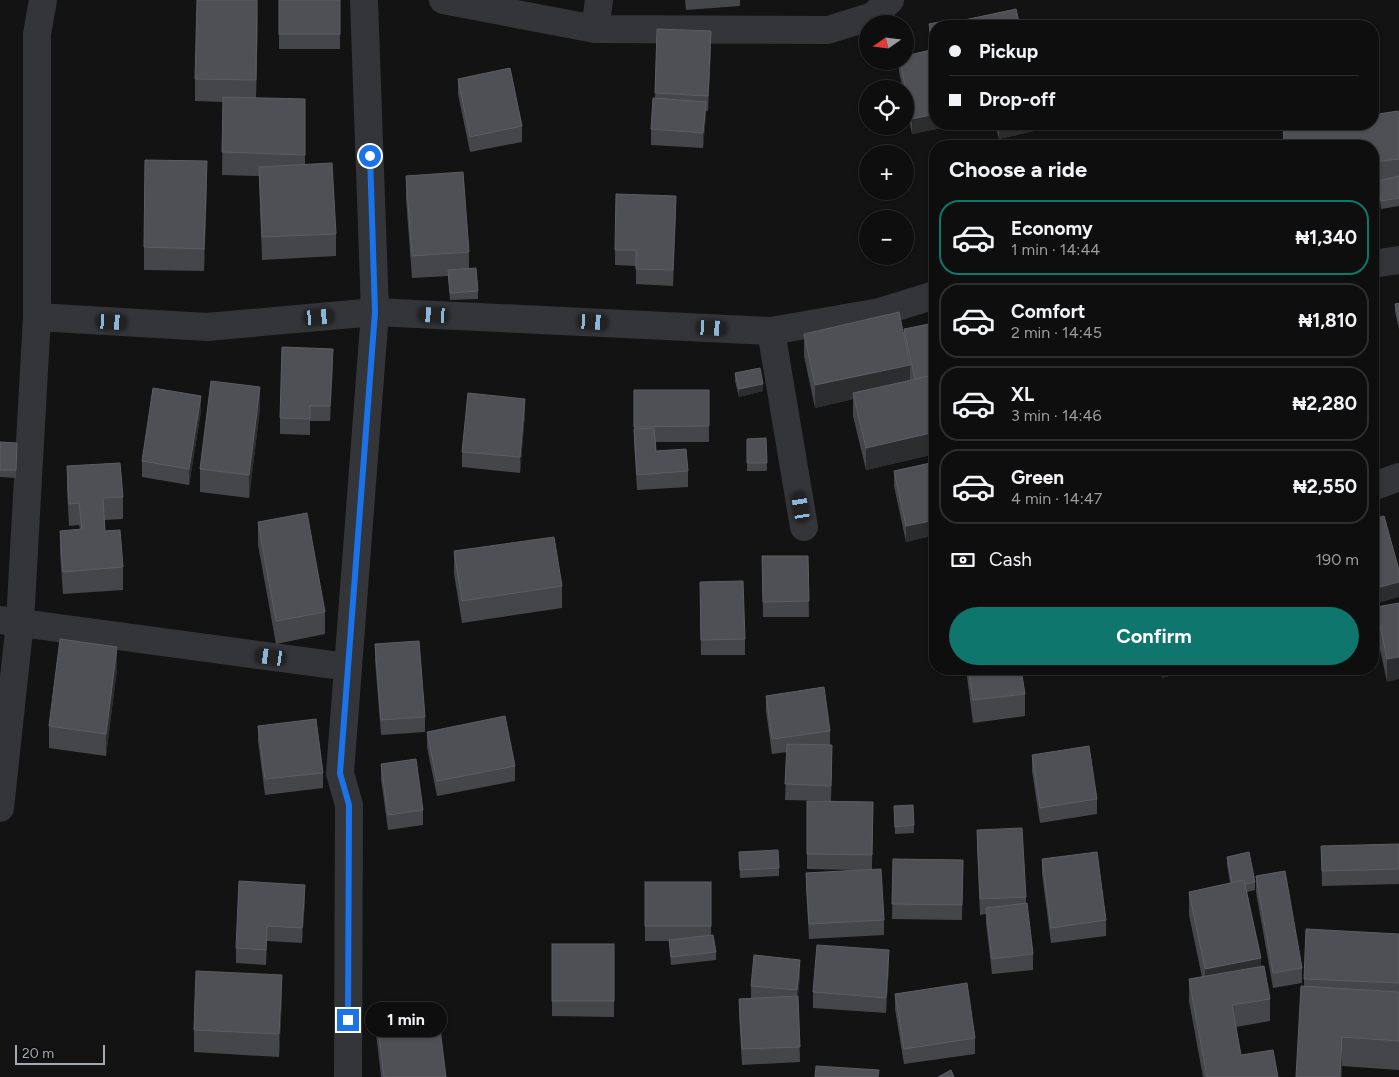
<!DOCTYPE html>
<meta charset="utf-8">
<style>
body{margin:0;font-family:Figtree,sans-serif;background:#1c1c1d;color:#f1f3f6;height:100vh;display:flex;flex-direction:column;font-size:19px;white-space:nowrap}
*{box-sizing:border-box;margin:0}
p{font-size:16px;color:#9b9c9e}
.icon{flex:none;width:28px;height:28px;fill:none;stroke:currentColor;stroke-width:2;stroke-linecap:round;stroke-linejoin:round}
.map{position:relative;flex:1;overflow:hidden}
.side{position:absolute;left:929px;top:140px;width:450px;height:535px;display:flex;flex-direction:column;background:#0e0e0f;border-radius:20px;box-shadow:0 1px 4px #0004,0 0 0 1px #2e2e2f}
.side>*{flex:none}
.banner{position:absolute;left:929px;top:20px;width:450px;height:110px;border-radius:20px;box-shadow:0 1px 4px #0004,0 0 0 1px #2e2e2f;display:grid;align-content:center;height:110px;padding:0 20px;background:#0e0e0f}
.needle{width:32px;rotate:256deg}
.tools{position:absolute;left:859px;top:15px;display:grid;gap:10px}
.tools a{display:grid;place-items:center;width:55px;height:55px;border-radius:50%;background:#0e0e0f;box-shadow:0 1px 4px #0004,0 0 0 1px #2e2e2f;font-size:25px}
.scale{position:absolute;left:15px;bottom:12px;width:90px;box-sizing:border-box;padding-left:5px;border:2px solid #a4aab5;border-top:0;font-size:14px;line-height:18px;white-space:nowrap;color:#a4aab5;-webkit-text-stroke:4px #0e0e0f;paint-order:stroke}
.end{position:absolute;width:22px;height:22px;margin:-11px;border:6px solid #1a73e8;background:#fff;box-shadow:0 0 0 2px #fff}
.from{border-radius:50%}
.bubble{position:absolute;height:35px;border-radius:18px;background:#0e0e0f;box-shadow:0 1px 4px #0004,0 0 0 1px #2e2e2f;font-size:16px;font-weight:700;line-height:35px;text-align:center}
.car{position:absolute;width:15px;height:30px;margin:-15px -8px;border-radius:6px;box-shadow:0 0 4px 1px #0007;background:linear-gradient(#222 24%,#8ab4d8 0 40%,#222 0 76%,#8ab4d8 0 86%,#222 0)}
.banner b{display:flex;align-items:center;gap:18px;height:48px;font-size:19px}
.banner b+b{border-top:1px solid #2e2e2f}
.banner i{width:12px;height:12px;background:#f1f3f6}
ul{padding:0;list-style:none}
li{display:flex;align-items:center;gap:15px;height:75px;margin:0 10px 8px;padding:0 10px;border:2px solid #2e2e2f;border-radius:20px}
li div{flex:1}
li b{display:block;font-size:19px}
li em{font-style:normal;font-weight:700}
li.selected{border-color:#0f766e}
li>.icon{width:45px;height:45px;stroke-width:1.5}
h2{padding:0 20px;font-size:22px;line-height:60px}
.pay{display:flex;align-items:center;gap:12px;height:55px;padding:0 20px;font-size:19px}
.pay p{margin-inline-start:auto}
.primary-button{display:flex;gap:10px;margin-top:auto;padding:10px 20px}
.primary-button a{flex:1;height:58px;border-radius:30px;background:#0f766e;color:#fff;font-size:20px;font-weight:700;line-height:58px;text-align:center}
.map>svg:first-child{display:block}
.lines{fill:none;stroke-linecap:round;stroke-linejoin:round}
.minor{stroke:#343539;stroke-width:28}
.wall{fill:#444649}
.shaded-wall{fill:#2c2d2f}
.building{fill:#4f5055;stroke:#5c5e64}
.route{stroke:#1a73e8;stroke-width:6}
</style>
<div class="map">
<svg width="1399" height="1077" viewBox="0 0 1399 1077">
<rect width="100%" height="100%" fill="#131314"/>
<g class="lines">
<!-- minor -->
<g class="minor">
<path d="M443 0 595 29 828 30 873 16 890 0"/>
<path d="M595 29 599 0"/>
<path d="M1372 264 1399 260"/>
<path d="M37 317 207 327 375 312 771 331 880 312 935 295"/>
<path d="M771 331 804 527"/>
<path d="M1372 487 1399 477"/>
<path d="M0 620 348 667"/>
<path d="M0 808 20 622 37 317V34L43 0"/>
<path d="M348 1077 349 805 340 773 375 312 364 0"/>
</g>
</g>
<!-- wall -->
<g class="wall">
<rect x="279" y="0" width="61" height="49"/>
<path d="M685 0H740V6L686 10Z"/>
<path d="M258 14 256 98 305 99V164L336 234V256L262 260 259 176 222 175 223 102 195 101V79Z"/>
<path d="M929 24 935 26V124H961L912 134 905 100V89H903L899 72V61H905L933 50 929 31Z"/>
<path d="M657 29 711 47 708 111H706L703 148 651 145V129L655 98Z"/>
<path d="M458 79 522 126V142L470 152 458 94Z"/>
<path d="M1399 116V206L1381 209 1378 184V200L1372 201V146H1283V128Z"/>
<path d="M995 124H1047V128L999 139Z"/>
<path d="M406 176 469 252V269L478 291V299L450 300 448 276 412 278 406 199Z"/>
<path d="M207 184 204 271 144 270V247Z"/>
<path d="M676 211 673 286 636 284V266L615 265V250Z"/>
<path d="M1399 303V329L1395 312V304Z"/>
<path d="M904 329 935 351V454L866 470 853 416V399L815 408 804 356V334L904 338Z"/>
<path d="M333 364 330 421H310V435L280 434V418Z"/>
<path d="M735 373 763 391 739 397 735 381Z"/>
<path d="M634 390H709V442H656V451L688 471V487L637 490 634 442Z"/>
<path d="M260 409 249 498 200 492V469Z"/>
<path d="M201 411 189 485 142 477V461Z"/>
<path d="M525 414 520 473 462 467V452Z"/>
<path d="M766 438 767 471H747V439Z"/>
<path d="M0 442 17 443 16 478 0 477Z"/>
<path d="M935 462V535L906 542 894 486V471Z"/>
<path d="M67 466 123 497V519L104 520 105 531 123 567V590L63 594 60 553V531L80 529 79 525 69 526 67 489Z"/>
<path d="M258 522 325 612V634L276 644 258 545Z"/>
<path d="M454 551 562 586V608L462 623 454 574Z"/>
<path d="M762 556H808L809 617H763Z"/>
<path d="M700 597 745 639V655H701Z"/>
<path d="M1399 603 1387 682 1376 630V607Z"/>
<path d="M375 644 425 717V732L381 735 375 660Z"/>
<path d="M117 669 106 756 49 748V726Z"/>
<path d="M966 669H1021L1025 694V716L973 723Z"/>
<path d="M1160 669H1194L1162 678Z"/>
<path d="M766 696 830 731V745L832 761 831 801 785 800 787 752 772 754 766 711Z"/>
<path d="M258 726 323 773V788L265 795 258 741Z"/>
<path d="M427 732 515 766V781L437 796 427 747Z"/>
<path d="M1032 755 1097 799V814L1040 823 1032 771Z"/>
<path d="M381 764 423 810V825L388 830 381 779Z"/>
<path d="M807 801 873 802 872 869 884 920V935L809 939 806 888V873L855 870 807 869Z"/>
<path d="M894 806 914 825V833L895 834Z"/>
<path d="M977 830 1026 897V904L1033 954V970L992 974 986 923V914L980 915 977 846Z"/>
<path d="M1399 844V884L1322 886 1321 846Z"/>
<path d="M739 852 779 868V876L740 878Z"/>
<path d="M1227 857 1255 882V890L1247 892 1261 966 1270 999V1021L1236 1027 1241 1055 1278 1077H1203L1189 1001V979L1202 977 1189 915V892L1230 883 1227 864Z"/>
<path d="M893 859 963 860 962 920 892 919Z"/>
<path d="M1042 859 1106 920V936L1051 943 1042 874Z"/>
<path d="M1256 876 1302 968V983L1273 988 1256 892Z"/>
<path d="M645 882H711V935L716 952V960L671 965 669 941H645Z"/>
<path d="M305 900 302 943 267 941 266 965 236 963V948Z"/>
<path d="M1399 934V1070L1342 1066 1304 986V979Z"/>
<path d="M552 944H614V1017L552 1016Z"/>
<path d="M889 965 886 1013 813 1008V992Z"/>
<path d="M800 975 798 996 800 1062 742 1065 739 1014V999L751 998V986Z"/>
<path d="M895 994 975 1038V1054L904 1064 895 1009Z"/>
<path d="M282 997 279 1057 194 1052V1030Z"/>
<path d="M376 1011 430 1030 446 1077H381L376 1033Z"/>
</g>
<!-- shaded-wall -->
<g class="shaded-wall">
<path d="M257 0 258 14 256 103V80Z"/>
<path d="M711 31V47L708 111V96Z"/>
<path d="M706 102V117L703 148V133Z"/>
<path d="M935 114V124H961L912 134V119Z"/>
<path d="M999 124H1047V128L999 139Z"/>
<path d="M207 161V184L204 271V249Z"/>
<path d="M676 196V211L673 286V270Z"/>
<path d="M333 349V364L330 421V406Z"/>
<path d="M910 365V387L853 393V399L815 408V385Z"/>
<path d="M763 384V391L739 397V389Z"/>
<path d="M260 387V409L249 498V475Z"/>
<path d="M201 396V411L189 485V469Z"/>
<path d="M525 399V414L520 473V457Z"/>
<path d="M935 432V454L866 470V448Z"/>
<path d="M935 520V535L906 542V526Z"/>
<path d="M1399 582V597L1372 605V589Z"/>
<path d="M117 647V669L106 756V734Z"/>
<path d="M1399 657V679L1387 682V659Z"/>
<path d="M1162 669H1194L1162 678Z"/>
<path d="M832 745V761L831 801V786Z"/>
<path d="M305 885V900L302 943V928Z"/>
<path d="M267 926V941L266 965V950Z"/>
<path d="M889 950V965L886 1013V998Z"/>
<path d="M1261 958V980L1205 992V969Z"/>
<path d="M800 960V975L797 1005V990Z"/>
<path d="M282 975V997L279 1057V1034Z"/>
<path d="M1342 1037V1077H1340Z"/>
</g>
<!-- building -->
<g class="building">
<path d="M197 0H257L256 80 195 79Z"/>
<rect x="279" y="0" width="61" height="34"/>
<path d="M1016 9 1020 26H956L955 22Z"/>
<path d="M949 20 951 26H935V45H933L929 24Z"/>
<path d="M657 29 711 31 708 96 655 93Z"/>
<path d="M935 49V114L912 119 900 61H905V56Z"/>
<path d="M510 68 522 126 470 137 458 79Z"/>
<path d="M223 97 305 99V155L222 152Z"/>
<path d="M653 98 706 102 703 133 651 129Z"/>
<path d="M1398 111 1399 116V159L1375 162 1378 178H1372V146H1285L1283 128 1309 124H1372V115Z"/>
<path d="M145 160 207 161 204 249 144 247Z"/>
<path d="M332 163 336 234 262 237 259 167Z"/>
<path d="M463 172 469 252 412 256 406 176Z"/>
<path d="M1399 176V198L1381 201 1378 181Z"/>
<path d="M616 194 676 196 673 270 636 269V250H615Z"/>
<path d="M476 268 478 291 450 293 448 270Z"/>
<path d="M1399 303V321L1395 304Z"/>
<path d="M899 312 910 365 815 385 804 334Z"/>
<path d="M929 324 935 351V377L934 375 915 379 904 329Z"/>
<path d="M282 347 333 349 330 406H310V419L280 418Z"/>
<path d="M760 368 763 384 739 389 735 373Z"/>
<path d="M934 375 935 432 866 448 853 393Z"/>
<path d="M211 381 260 387 249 475 200 469Z"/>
<path d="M153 388 201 396 189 469 142 461Z"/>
<path d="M634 390H709V426L634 427Z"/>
<path d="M468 393 525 399 520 457 462 452Z"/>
<path d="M654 428 656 451 686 449 688 471 637 475 634 429Z"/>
<path d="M766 438 767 463H747V439Z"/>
<path d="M0 442 17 443 16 470H0Z"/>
<path d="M935 462V520L906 526 894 471Z"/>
<path d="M120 463 123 497 103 498 105 531 120 530 123 567 63 572 60 531 82 529 79 503 69 504 67 466Z"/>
<path d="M307 513 325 612 276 621 258 522Z"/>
<path d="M1384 516 1399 570V582L1372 589V519Z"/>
<path d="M554 537 562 586 462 601 454 551Z"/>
<path d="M762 556H808L809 601 763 602Z"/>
<path d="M743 581 745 639 701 640 700 582Z"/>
<path d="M1399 603V657L1387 659 1376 607Z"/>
<path d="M60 639 117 647 106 734 49 726Z"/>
<path d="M419 641 425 717 381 720 375 644Z"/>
<path d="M968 669H1021L1025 694 973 700Z"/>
<path d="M824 687 830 731 772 739 766 696Z"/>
<path d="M505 716 515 766 437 781 427 732Z"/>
<path d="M316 719 323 773 265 779 258 726Z"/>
<path d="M787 744 832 745 831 786 785 784Z"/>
<path d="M1089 746 1097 799 1040 808 1032 755Z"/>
<path d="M416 759 423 810 388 815 381 764Z"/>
<path d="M807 801 873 802 872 855 807 854Z"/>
<path d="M913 805 914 825 895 827 894 806Z"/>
<path d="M1022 828 1026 897 980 899 977 830Z"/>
<path d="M1399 844V869L1322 871 1321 846Z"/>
<path d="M778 850 779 868 740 870 739 852Z"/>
<path d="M1097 852 1106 920 1051 928 1042 859Z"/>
<path d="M1249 852 1255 882 1245 884 1244 880 1232 883 1227 857Z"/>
<path d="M893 859 963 860 962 905 892 904Z"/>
<path d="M881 869 884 920 809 924 806 873Z"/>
<path d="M1285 871 1302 968 1273 973 1256 876Z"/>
<path d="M1244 880 1261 958 1205 969 1189 892Z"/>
<path d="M239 881 305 885 302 928 267 926 266 950 236 948Z"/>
<rect x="645" y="882" width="66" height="44"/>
<path d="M1027 903 1033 954 992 959 986 908Z"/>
<path d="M1306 929 1399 934V983L1304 979Z"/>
<path d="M713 935 716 952 671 957 669 940Z"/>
<rect x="552" y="944" width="62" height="57"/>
<path d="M817 945 889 950 886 998 813 992Z"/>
<path d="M754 955 800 960 797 990 751 986Z"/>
<path d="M1264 966 1270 999 1232 1005 1241 1055 1273 1050 1278 1077H1207L1189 979Z"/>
<path d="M196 971 282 975 279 1034 194 1030Z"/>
<path d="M967 983 975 1038 904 1049 895 994Z"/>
<path d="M1301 986 1399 992V1041L1342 1037 1340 1077H1296Z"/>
<path d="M798 996 800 1047 742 1049 739 999Z"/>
<path d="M427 1005 430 1030 440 1029 446 1077H384L376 1011Z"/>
<path d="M816 1066 879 1070 878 1077H815Z"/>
<path d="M951 1070 954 1077H938Z"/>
</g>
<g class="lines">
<!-- route -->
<path class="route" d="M348 1020 349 805 340 773 375 312 370 156"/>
</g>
</svg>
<div class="tools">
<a><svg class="needle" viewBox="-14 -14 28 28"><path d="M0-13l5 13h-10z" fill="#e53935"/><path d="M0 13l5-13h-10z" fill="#9b9c9e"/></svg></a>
<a><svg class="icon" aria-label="locate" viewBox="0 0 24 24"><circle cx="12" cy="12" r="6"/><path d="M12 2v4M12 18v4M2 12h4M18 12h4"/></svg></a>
<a>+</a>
<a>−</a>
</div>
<div class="scale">20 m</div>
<i class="end from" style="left:370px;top:156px"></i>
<i class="end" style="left:348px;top:1020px"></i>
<div class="bubble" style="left:365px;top:1002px;width:82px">1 min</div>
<i class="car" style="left:434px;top:315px;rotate:273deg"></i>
<i class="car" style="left:319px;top:317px;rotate:85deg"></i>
<i class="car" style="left:112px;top:322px;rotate:93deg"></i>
<i class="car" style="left:593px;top:322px;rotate:93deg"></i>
<i class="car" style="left:712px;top:328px;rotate:93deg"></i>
<i class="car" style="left:801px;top:507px;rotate:350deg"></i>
<i class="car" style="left:271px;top:657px;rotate:278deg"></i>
<div class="banner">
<b><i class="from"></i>Pickup</b>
<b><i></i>Drop-off</b>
</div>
<section class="side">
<h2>Choose a ride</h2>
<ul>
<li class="selected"><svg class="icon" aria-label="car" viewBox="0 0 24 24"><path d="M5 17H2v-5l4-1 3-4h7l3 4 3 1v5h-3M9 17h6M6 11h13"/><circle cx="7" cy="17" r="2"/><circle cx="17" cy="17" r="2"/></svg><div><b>Economy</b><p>1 min · 14:44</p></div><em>₦1,340</em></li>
<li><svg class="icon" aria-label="car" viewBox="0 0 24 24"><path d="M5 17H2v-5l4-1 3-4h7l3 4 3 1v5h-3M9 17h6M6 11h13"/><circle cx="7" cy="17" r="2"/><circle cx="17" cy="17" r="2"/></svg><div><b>Comfort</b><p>2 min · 14:45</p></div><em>₦1,810</em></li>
<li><svg class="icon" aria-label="car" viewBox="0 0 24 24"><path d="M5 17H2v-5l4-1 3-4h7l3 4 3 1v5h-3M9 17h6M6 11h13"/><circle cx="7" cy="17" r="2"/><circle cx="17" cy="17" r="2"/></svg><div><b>XL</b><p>3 min · 14:46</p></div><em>₦2,280</em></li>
<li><svg class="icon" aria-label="car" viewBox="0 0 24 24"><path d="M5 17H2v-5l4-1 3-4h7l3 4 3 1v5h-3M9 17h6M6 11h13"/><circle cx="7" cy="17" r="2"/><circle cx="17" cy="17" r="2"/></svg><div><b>Green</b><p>4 min · 14:47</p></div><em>₦2,550</em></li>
</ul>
<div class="pay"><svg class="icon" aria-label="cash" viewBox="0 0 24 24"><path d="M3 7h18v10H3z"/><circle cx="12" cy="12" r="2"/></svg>Cash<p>190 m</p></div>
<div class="primary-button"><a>Confirm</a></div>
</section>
</div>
